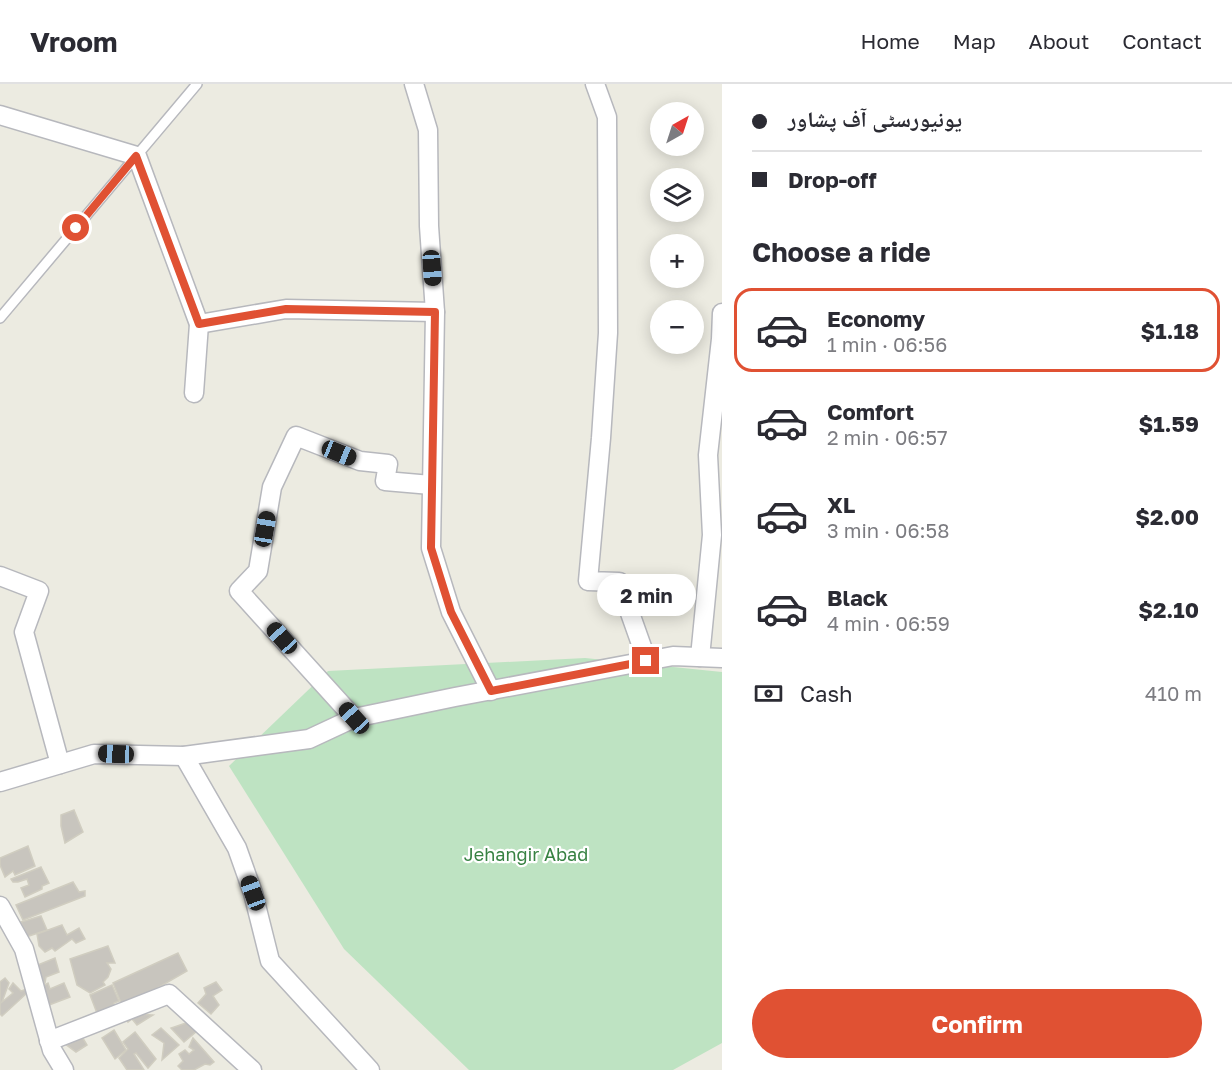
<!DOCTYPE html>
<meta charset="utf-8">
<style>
body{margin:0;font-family:"Golos Text","Noto Naskh Arabic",sans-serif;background:#f7f7f7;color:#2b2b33;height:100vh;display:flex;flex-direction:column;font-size:22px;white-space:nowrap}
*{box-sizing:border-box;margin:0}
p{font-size:20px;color:#7c7c81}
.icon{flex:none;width:33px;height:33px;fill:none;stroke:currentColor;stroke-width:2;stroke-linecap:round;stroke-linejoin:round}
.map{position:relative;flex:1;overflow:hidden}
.side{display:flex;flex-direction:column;background:#fff;width:510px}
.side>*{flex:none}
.hud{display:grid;align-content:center;height:132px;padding:0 30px;background:#fff}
.needle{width:39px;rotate:39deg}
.tools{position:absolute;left:650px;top:18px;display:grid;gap:12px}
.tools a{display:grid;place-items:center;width:54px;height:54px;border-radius:50%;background:#fff;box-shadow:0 3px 15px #0003;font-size:30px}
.end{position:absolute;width:27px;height:27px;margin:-14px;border:8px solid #e05133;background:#fff;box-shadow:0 0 0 3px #fff}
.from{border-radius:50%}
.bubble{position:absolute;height:42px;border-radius:21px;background:#fff;box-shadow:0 3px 15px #0003;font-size:20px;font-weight:700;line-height:42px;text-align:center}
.car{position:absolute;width:18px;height:36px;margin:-18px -9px;border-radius:8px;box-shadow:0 0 4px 2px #0007;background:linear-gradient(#222 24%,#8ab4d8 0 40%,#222 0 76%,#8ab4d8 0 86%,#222 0)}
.hud b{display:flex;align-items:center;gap:21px;height:57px;font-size:22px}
.hud b+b{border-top:2px solid #e1e1e2}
.hud i{width:15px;height:15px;background:#2b2b33}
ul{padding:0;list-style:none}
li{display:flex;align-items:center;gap:18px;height:84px;margin:0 12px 9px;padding:0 18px;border:3px solid transparent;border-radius:18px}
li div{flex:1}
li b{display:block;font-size:22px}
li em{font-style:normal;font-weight:700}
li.active{border-color:#e05133}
li>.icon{width:54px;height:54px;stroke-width:1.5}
h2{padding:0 30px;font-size:27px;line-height:72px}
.pay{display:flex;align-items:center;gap:15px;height:66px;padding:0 30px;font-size:22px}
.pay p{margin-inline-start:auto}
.button{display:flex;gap:12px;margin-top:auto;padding:12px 30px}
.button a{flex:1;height:69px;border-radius:36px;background:#e05133;color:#fff;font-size:24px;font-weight:700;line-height:69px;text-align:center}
header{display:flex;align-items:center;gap:36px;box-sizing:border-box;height:84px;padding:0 30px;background:#fff;border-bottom:2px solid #e1e1e2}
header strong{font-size:28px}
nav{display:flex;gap:33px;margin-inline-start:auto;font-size:21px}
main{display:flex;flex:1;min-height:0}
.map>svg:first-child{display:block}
.green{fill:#bee3c2}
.building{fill:#c8c5be;stroke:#d0cdc0;stroke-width:1.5}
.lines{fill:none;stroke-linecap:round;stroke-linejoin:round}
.lane-casing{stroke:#b7b8bd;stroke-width:12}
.street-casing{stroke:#b7b8bd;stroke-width:21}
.lane{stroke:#fff;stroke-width:9}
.street{stroke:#fff;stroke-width:18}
.route{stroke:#e05133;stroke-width:8}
.labels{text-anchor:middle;stroke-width:4.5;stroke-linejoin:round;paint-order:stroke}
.park-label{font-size:18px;fill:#388243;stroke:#fff}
</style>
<header>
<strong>Vroom</strong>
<nav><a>Home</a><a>Map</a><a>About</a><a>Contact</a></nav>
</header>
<main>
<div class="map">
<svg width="722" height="986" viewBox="0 0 722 986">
<rect width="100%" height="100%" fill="#ecebe1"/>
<!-- green -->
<path class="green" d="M585 574 722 588V959L673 986H469L344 865 229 682 328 587Z"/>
<!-- building -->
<g class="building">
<path d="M74 726 83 748 65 759 61 742V731Z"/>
<path d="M28 762 35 782 15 791 13 787 5 793 0 781V774Z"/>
<path d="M41 783 49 799 42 802V805L25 813 21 804 29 801 27 795 18 798H13L11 795Z"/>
<path d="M73 798 79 808 85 807V812L23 836 16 821Z"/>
<path d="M41 832 47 846 26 853 21 838Z"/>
<path d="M62 841 67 851 79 844 85 855 76 859 72 855 55 867 52 864 45 868 39 862 37 850Z"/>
<path d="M108 862 115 879H107L111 885 108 893 103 898 105 901 90 909 77 901 70 875Z"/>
<path d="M178 869 187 887 123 924 113 899Z"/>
<path d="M55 874 59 888 46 893 45 899 39 901 33 883Z"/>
<path d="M5 894 9 899 2 918 13 909 9 905 13 899 21 907 27 905V909L2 932 0 930V898Z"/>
<path d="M216 898 222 906 213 912 219 921 211 930 198 919 206 910 204 904Z"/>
<path d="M48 899 50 905 64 899 70 913 49 921 41 903Z"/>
<path d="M112 901 119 917 114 919V924L97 929 90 911Z"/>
<path d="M124 929 153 931 137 941 132 935 128 938Z"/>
<path d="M193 934 203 942 184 958 171 944 186 939Z"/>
<path d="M161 944 179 961 162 976 164 959 152 951Z"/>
<path d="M78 946 87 961 76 968 65 960Z"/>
<path d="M114 946 126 966 115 975 102 954Z"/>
<path d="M135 948 156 975 148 984 136 969 134 970 144 986H127L119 974 128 965 123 958Z"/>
<path d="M193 954 214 978 210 981 205 980 194 986H182L178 982 183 977 179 970 185 966 189 970 194 966 189 963Z"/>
</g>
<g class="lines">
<defs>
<path id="lane" d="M0 234 197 0"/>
<g id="street">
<path d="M414 0 428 46 429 142 435 228 431 464 451 528 491 607"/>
<path d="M595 0 607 33 608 249 601 354 588 497 619 498 647 577"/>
<path d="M0 31 137 72 199 240 194 309"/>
<path d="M199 240 286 225 435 228"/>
<path d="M0 492 39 507 24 548 60 680"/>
<path d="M700 573 712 451 708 371 721 255 722 229"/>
<path d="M354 634 239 507 258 487 272 403 296 352 360 377 388 380 385 397 431 401"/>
<path d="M184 672 237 764 253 809 270 877 370 986"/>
<path d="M0 698 94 670 184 672 309 655 354 634 455 613 673 572 722 574"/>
<path d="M0 822 24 865 52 966 64 986"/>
<path d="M49 957 169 910 252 986"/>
</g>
</defs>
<!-- lane casing -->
<use href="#lane" class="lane-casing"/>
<!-- street casing -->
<use href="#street" class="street-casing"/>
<!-- lane -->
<use href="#lane" class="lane"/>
<!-- street -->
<use href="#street" class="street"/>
</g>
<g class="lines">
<!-- route -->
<path class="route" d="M76 144 136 72 199 240 286 225 435 228 431 464 451 528 491 607 646 577"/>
</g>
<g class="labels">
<!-- park labels -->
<g class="park-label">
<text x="526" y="777">Jehangir Abad</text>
</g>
</g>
</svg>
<div class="tools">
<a><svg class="needle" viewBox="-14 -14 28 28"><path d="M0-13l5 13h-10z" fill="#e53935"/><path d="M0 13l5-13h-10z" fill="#7c7c81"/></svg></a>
<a><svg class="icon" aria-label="layers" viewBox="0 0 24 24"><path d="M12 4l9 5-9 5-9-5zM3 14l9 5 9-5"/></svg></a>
<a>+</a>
<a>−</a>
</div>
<i class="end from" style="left:76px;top:144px"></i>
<i class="end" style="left:646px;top:577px"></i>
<div class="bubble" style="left:597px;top:490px;width:99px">2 min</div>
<i class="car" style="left:432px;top:184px;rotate:176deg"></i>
<i class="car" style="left:339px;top:369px;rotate:112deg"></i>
<i class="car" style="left:265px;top:445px;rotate:10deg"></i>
<i class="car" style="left:282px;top:554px;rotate:318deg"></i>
<i class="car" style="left:354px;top:634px;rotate:318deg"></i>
<i class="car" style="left:116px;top:670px;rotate:272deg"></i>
<i class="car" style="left:253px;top:809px;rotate:340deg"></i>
</div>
<section class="side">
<div class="hud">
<b><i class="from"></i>یونیورسٹی آف پشاور</b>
<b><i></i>Drop-off</b>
</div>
<h2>Choose a ride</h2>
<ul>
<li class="active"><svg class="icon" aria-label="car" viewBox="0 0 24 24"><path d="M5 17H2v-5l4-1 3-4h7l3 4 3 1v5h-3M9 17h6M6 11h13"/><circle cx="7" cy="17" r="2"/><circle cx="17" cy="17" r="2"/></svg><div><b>Economy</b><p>1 min · 06:56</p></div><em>$1.18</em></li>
<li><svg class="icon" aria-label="car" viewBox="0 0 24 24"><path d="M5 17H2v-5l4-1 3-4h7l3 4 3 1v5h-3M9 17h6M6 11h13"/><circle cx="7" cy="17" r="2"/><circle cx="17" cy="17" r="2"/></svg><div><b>Comfort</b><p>2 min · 06:57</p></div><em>$1.59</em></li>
<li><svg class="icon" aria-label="car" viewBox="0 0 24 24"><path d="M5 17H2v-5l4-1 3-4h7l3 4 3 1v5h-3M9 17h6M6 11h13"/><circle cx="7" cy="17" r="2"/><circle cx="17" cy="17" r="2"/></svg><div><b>XL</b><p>3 min · 06:58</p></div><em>$2.00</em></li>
<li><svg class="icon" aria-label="car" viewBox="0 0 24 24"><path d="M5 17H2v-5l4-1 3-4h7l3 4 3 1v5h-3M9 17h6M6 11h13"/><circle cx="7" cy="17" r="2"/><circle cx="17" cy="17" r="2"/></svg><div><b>Black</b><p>4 min · 06:59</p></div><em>$2.10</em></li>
</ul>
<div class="pay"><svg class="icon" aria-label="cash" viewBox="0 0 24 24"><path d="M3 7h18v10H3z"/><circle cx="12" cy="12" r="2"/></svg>Cash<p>410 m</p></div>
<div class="button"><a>Confirm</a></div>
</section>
</main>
